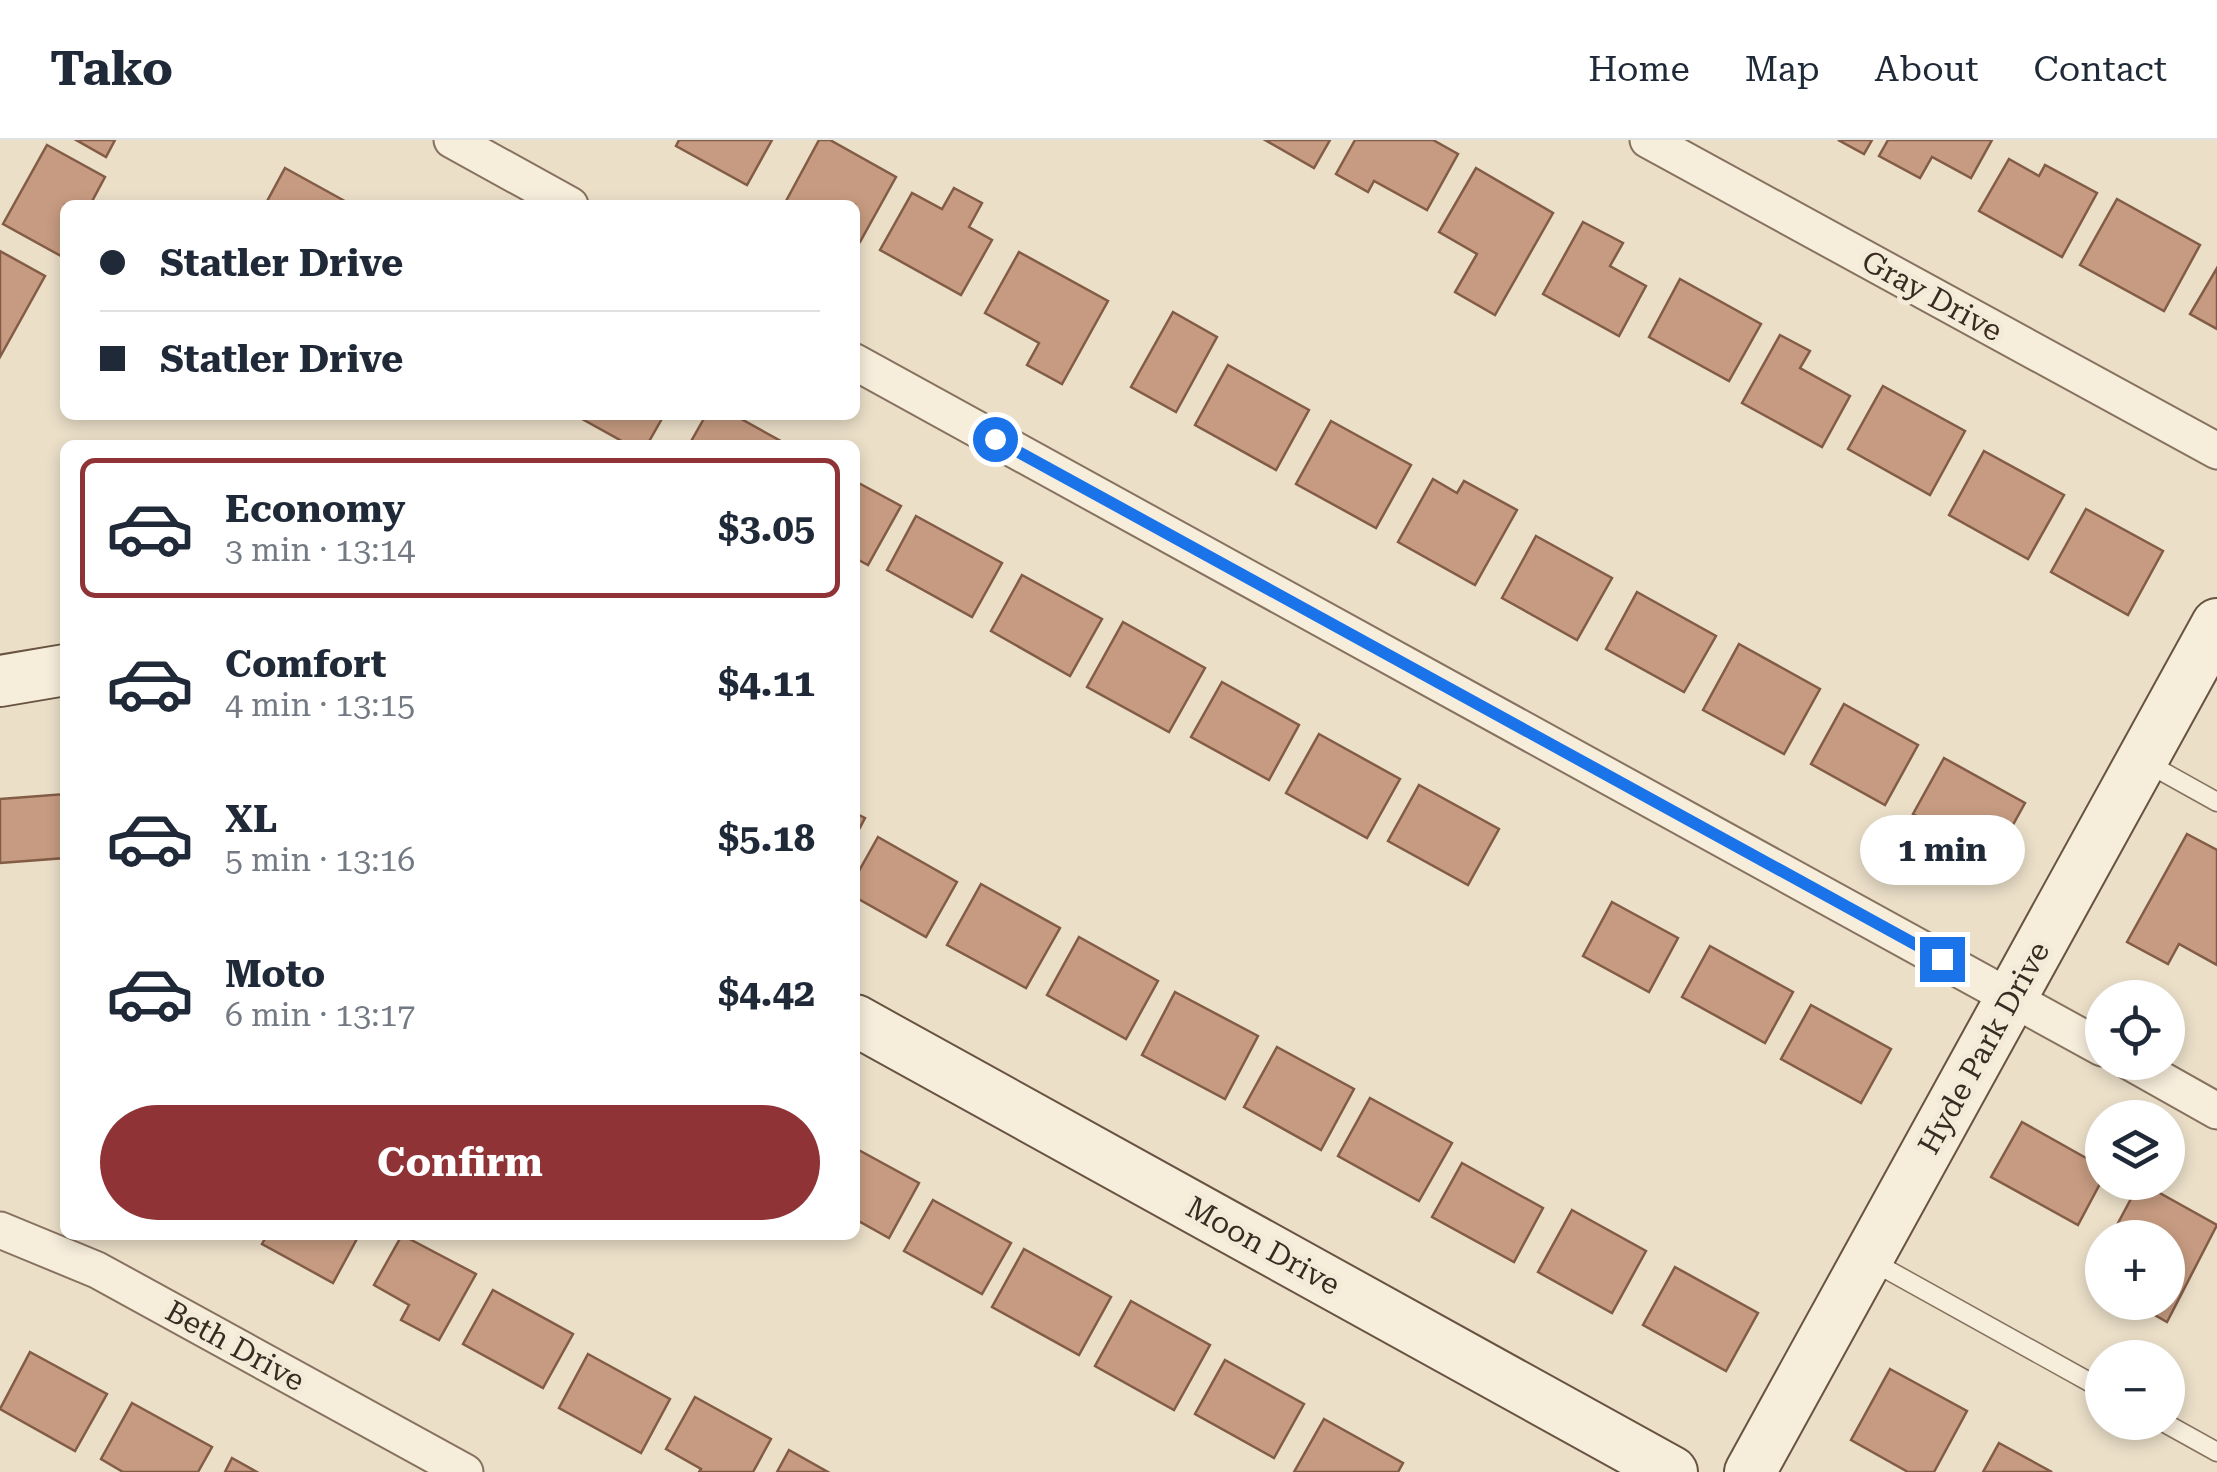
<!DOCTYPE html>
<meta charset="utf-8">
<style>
body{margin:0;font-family:"Roboto Serif",serif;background:#f2f2f3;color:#1f2937;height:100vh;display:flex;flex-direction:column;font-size:38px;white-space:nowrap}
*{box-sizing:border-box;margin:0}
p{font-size:32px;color:#747a83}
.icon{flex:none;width:55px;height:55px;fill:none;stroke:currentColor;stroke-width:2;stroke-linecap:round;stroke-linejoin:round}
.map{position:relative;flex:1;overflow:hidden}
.panel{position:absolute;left:60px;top:300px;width:800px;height:800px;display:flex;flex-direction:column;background:#fff;border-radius:15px;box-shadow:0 5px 15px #0003}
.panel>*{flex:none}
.guide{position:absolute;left:60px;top:60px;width:800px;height:220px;border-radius:15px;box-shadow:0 5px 15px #0003;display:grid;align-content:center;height:220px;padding:0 40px;background:#fff}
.fabs{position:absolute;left:2085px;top:840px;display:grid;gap:20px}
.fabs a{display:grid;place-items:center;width:100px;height:100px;border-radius:50%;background:#fff;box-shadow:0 5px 15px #0003;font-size:50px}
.end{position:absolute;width:45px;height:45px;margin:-22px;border:12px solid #1a73e8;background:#fff;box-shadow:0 0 0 5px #fff}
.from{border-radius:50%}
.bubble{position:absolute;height:70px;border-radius:35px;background:#fff;box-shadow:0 5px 15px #0003;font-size:32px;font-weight:700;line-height:70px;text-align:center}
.guide b{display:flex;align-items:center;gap:35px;height:95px;font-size:38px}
.guide b+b{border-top:2px solid #e0e1e3}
.guide i{width:25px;height:25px;background:#1f2937}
ul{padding:18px 0 0;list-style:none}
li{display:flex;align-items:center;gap:30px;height:140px;margin:0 20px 15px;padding:0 20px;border:5px solid transparent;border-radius:15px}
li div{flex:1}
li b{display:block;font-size:38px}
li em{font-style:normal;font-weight:700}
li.active{border-color:#903337}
li>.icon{width:90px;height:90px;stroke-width:1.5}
.cta{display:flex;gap:20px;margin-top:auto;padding:20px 40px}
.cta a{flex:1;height:115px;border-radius:60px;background:#903337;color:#fff;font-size:40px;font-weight:700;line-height:115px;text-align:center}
header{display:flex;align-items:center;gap:60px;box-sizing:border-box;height:140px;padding:0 50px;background:#fff;border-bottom:2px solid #e0e1e3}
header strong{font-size:48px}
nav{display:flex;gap:55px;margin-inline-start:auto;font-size:35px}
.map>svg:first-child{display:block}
.building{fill:#c69b81;stroke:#835c46;stroke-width:2.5}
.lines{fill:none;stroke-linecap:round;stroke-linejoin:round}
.lane-casing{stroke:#86725e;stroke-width:21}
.street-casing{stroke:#86725e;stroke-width:39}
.secondary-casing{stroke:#685341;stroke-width:54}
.lane{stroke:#f7eddb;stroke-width:18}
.street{stroke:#f7eddb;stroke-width:35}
.secondary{stroke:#f7eddb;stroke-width:50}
.route{stroke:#1a73e8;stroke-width:12}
.labels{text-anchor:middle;stroke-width:10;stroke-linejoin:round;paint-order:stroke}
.street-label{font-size:30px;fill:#382b21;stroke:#f3ead7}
</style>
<header>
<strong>Tako</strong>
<nav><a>Home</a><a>Map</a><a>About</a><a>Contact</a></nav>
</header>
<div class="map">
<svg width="2217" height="1332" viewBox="0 0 2217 1332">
<rect width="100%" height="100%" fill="#ebdfc8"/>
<!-- building -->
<g class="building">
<path d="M76 0H115L106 17Z"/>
<path d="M679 0H772L747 45 676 6Z"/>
<path d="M819 0H830L896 37 860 102 855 100V65L786 61Z"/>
<path d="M1265 0H1330L1314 28Z"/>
<path d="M1355 0H1433L1458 14 1427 70 1374 41 1368 52 1336 34Z"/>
<path d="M1838 0H1872L1864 14Z"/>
<path d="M1888 0H1992L1971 38 1932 17 1920 38 1879 16Z"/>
<path d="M47 5 105 37 90 65H65L61 116 3 84Z"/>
<path d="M2009 19 2039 36 2045 25 2097 53 2062 117 1979 71Z"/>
<path d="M285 28 352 65H265Z"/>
<path d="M1476 28 1553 73 1495 175 1455 152 1477 114 1439 92Z"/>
<path d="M954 48 982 63 969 87 992 100 961 155 880 110 912 53 942 69Z"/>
<path d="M2117 59 2200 105 2164 171 2080 125Z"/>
<path d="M1583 82 1623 103 1610 126 1646 146 1619 196 1543 154Z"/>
<path d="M0 111 45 136 0 217Z"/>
<path d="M1019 112 1108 161 1062 244 1027 225 1039 203 985 173Z"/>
<path d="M2217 128V189L2190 174Z"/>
<path d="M1680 139 1761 184 1729 241 1649 197Z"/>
<path d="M1173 172 1217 197 1176 272 1131 247Z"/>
<path d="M1780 195 1810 211 1800 228 1850 256 1822 307 1742 263Z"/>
<path d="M1228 225 1309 270 1276 330 1195 285Z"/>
<path d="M1883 246 1965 291 1930 355 1848 309Z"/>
<path d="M575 275H664L647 305H629Z"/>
<path d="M706 275H734L788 305H689Z"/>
<path d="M1331 281 1411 325 1376 388 1296 344Z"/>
<path d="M1984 311 2064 355 2028 419 1949 375Z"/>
<path d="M1433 339 1457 353 1464 341 1517 370 1475 445 1398 402Z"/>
<path d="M855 341 901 366 868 425 855 418Z"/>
<path d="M2086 369 2163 411 2128 475 2051 432Z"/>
<path d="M916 376 1002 423 972 477 887 430Z"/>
<path d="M1536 396 1612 438 1577 500 1502 458Z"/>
<path d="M1022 435 1102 479 1070 536 991 491Z"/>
<path d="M1637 452 1716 496 1684 552 1606 509Z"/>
<path d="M1123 482 1205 528 1169 592 1087 547Z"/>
<path d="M1739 504 1820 549 1784 614 1703 570Z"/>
<path d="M1222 542 1299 585 1269 640 1191 597Z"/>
<path d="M1844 564 1918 605 1885 665 1811 624Z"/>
<path d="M1319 594 1400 639 1367 698 1286 653Z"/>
<path d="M1944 618 2025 663 1994 719 1913 674Z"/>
<path d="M1419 645 1499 689 1468 745 1388 701Z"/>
<path d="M65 654V718L0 723V659Z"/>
<path d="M855 673 865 678 855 697Z"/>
<path d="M2187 694 2217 710V825L2179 804 2168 824 2127 802Z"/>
<path d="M878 697 957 742 926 797 855 757V738Z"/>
<path d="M981 744 1060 788 1026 848 947 805Z"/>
<path d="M1612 762 1678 798 1649 852 1583 816Z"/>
<path d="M1079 797 1158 841 1126 899 1047 855Z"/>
<path d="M1710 806 1793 852 1765 903 1682 857Z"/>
<path d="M1175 852 1258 896 1225 959 1142 915Z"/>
<path d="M1811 865 1891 909 1861 963 1781 919Z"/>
<path d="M1277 907 1354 949 1321 1010 1244 967Z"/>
<path d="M1370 958 1452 1003 1419 1061 1338 1016Z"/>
<path d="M2022 982 2102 1027V1040L2078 1085 1991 1037Z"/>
<path d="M855 1008 919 1043 889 1098 855 1079Z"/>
<path d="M1462 1023 1543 1068 1514 1122 1432 1077Z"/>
<path d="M2140 1042 2217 1085 2167 1182 2132 1162H2168V1098H2110Z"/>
<path d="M933 1060 1011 1103 982 1154 904 1111Z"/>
<path d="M1572 1070 1646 1111 1612 1173 1538 1132Z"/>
<path d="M267 1095H359L333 1143 262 1104Z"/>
<path d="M402 1095 476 1134 439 1200 401 1180 409 1165 374 1145Z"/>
<path d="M1024 1109 1111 1157 1079 1215 992 1167Z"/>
<path d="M1675 1127 1758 1173 1726 1231 1643 1185Z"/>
<path d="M493 1150 573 1194 543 1248 463 1204Z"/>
<path d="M1131 1161 1210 1205 1174 1270 1095 1226Z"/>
<path d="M30 1212 107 1254 75 1311 0 1269Z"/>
<path d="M588 1214 670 1259 641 1313 559 1268Z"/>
<path d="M1225 1220 1304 1264 1274 1318 1195 1274Z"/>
<path d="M1890 1229 1967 1271 1934 1332H1908L1851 1300Z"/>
<path d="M695 1257 771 1299 753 1332H699L701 1329 666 1309Z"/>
<path d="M132 1263 212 1307 198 1332H123L101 1319Z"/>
<path d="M1324 1279 1403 1323 1398 1332H1294Z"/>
<path d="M1999 1303 2052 1332H1983Z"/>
<path d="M789 1310 828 1332H777Z"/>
<path d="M232 1318 257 1332H225Z"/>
</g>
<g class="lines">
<defs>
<g id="lane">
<path d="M2147 623 2217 662"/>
<path d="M1868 1119 2102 1249"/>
<path d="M2163 1282 2217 1312"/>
</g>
<g id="street">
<path d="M452 0 570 65"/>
<path d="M1648 0 2217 311"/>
<path d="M855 222 2102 908"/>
<path d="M2130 922 2217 971"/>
<path d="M0 1090 97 1130 465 1332"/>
</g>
<g id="secondary">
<path d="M0 541 65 530"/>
<path d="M855 880 1672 1332"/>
<path d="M1750 1332 2217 484"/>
</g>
</defs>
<!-- lane casing -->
<use href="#lane" class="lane-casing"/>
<!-- street casing -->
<use href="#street" class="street-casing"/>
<!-- secondary casing -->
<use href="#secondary" class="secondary-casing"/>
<!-- lane -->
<use href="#lane" class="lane"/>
<!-- street -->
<use href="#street" class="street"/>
<!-- secondary -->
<use href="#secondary" class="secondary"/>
</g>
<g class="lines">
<!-- route -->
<path class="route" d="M995 299 1942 819"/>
</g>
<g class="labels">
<!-- street labels -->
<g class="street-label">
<text transform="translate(1932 156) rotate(29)" y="10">Gray Drive</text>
<text transform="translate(1984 908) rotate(-61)" y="10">Hyde Park Drive</text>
<text transform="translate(1263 1106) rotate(29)" y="10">Moon Drive</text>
<text transform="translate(235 1206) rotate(29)" y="10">Beth Drive</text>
</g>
</g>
</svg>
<div class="fabs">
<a><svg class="icon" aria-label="locate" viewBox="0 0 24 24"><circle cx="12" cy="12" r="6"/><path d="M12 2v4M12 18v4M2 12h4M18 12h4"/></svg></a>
<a><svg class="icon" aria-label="layers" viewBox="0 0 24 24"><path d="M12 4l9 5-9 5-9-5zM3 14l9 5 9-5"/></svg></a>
<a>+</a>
<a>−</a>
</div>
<i class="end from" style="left:995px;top:299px"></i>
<i class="end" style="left:1942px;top:819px"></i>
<div class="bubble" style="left:1860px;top:675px;width:165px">1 min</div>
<div class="guide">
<b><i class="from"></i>Statler Drive</b>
<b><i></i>Statler Drive</b>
</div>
<section class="panel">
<ul>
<li class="active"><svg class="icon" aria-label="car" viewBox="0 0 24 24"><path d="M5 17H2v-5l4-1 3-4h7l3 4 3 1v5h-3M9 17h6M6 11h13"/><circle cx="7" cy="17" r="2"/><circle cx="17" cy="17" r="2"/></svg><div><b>Economy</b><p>3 min · 13:14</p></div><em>$3.05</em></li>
<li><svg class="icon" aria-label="car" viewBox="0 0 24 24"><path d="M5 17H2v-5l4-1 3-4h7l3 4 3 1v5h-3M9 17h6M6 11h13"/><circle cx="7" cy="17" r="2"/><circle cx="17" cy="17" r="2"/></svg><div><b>Comfort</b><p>4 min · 13:15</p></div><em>$4.11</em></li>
<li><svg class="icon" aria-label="car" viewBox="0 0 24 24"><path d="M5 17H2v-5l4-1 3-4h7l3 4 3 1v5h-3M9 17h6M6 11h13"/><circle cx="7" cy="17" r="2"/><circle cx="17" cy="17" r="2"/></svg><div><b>XL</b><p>5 min · 13:16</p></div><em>$5.18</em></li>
<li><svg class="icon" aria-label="car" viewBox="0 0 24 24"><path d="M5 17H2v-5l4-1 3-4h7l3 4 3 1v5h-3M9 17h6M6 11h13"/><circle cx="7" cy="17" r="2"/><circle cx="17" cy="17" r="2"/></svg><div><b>Moto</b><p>6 min · 13:17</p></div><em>$4.42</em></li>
</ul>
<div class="cta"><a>Confirm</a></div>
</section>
</div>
